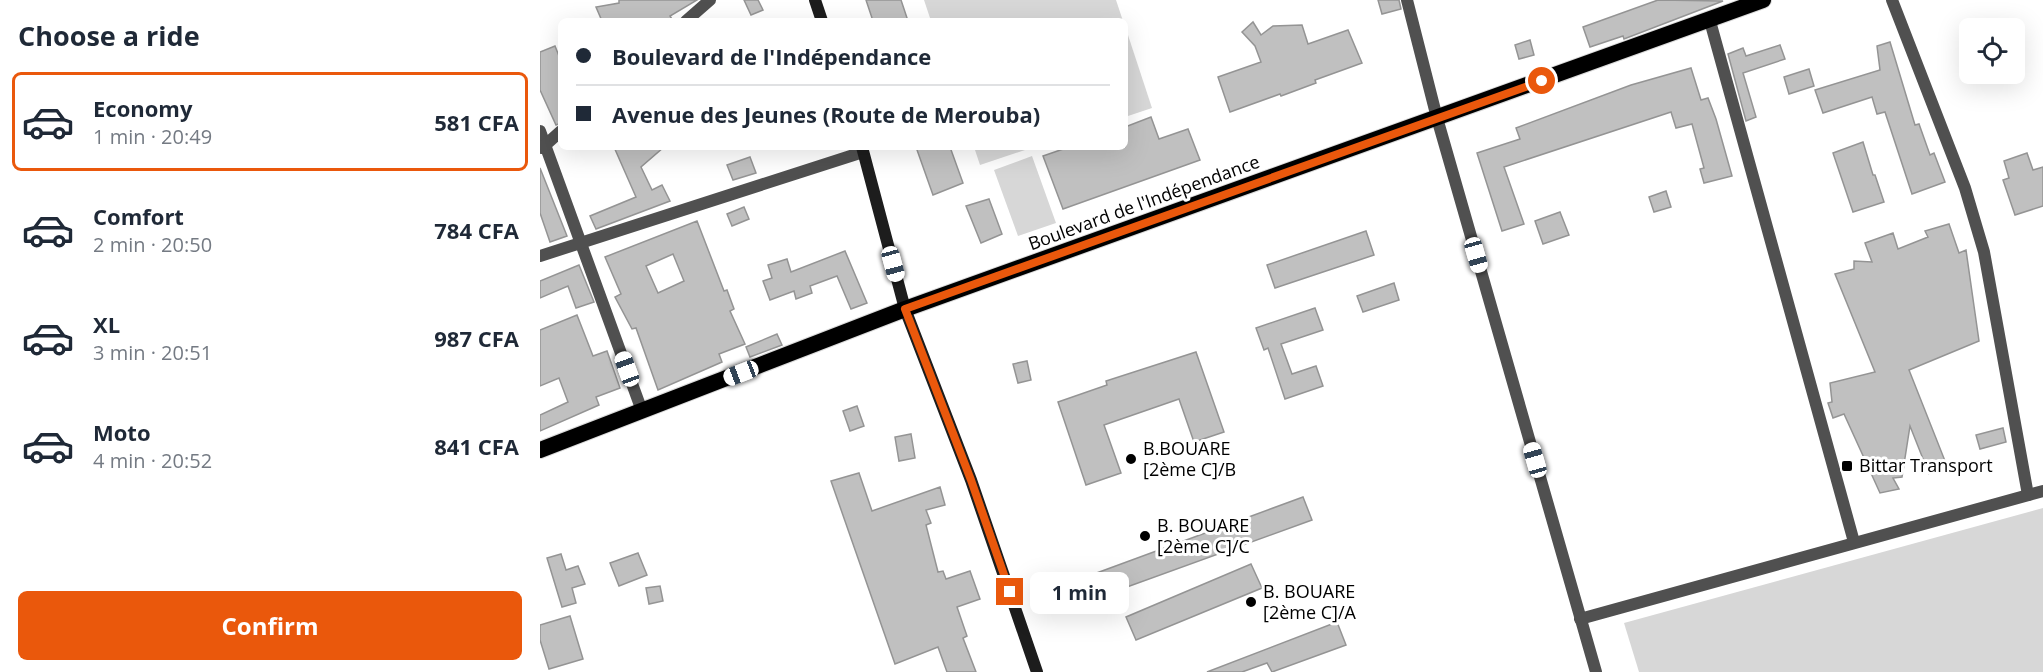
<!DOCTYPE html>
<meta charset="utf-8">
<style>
body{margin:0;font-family:"Open Sans",sans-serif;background:#f2f2f3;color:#1f2937;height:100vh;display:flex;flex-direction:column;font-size:22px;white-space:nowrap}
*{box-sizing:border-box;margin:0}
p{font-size:20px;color:#747a83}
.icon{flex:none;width:33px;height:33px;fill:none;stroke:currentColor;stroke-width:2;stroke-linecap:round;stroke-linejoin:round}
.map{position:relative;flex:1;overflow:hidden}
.panel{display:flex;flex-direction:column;background:#fff;width:540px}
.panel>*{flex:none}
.hud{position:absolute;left:18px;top:18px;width:570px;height:132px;border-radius:9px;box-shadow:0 6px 24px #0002;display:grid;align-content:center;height:132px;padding:0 18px;background:#fff}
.buttons{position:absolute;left:1419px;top:18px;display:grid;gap:12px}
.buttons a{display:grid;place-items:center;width:66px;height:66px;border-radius:9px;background:#fff;box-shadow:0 6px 24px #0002;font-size:30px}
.end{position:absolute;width:27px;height:27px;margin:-14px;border:8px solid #ea580c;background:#fff;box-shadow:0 0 0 3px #fff}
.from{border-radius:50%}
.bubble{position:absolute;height:42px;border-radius:9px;background:#fff;box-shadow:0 6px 24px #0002;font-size:20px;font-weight:700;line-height:42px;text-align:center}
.car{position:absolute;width:18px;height:36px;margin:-18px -9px;border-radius:8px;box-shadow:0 0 4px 2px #0007;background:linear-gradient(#fff 24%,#345 0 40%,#fff 0 76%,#345 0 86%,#fff 0)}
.hud b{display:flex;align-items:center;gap:21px;height:57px;font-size:22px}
.hud b+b{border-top:2px solid #e0e1e3}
.hud i{width:15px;height:15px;background:#1f2937}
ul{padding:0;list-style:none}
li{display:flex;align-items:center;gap:18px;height:99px;margin:0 12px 9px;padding:0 6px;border:3px solid transparent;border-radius:9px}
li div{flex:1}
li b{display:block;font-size:22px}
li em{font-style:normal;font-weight:700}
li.selected{border-color:#ea580c}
li>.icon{width:54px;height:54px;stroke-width:1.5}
h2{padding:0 18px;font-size:27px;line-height:72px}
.cta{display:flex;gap:12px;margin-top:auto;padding:12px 18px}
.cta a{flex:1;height:69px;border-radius:9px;background:#ea580c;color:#fff;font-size:24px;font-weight:700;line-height:69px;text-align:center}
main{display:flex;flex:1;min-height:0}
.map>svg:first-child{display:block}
.green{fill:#d7d7d7}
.building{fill:#c0c0c0;stroke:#949494;stroke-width:1.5;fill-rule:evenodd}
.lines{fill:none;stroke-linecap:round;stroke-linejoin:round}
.trunk-casing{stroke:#dbdbdb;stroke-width:18}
.minor{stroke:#505050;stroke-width:12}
.secondary{stroke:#1d1d1d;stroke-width:12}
.trunk{stroke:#000;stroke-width:16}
.route{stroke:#ea580c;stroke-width:8}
.poi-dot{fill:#000;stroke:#fff;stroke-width:2}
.labels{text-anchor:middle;stroke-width:6;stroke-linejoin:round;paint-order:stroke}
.street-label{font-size:18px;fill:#000;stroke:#fff}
.poi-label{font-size:18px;fill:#000;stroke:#fff;text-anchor:start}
</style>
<main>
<section class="panel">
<h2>Choose a ride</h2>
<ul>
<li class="selected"><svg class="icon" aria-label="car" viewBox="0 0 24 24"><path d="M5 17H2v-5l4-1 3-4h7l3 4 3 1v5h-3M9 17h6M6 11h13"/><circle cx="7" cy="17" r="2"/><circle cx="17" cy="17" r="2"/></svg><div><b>Economy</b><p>1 min · 20:49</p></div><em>581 CFA</em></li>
<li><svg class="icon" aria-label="car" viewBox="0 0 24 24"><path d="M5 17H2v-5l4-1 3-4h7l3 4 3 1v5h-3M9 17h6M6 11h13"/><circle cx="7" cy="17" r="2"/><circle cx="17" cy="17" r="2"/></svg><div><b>Comfort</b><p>2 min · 20:50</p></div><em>784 CFA</em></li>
<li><svg class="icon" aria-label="car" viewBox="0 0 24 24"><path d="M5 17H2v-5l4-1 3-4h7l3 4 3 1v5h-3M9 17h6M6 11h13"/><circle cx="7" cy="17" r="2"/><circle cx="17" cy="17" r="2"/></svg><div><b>XL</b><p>3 min · 20:51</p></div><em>987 CFA</em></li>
<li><svg class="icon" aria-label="car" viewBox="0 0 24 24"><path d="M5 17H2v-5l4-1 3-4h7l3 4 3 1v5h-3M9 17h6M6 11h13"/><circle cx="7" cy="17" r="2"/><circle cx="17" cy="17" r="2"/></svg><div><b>Moto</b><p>4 min · 20:52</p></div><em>841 CFA</em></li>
</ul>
<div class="cta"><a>Confirm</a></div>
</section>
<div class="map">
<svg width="1503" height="672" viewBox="0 0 1503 672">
<rect width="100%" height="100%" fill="#fff"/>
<!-- green -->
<g class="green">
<path d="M384 0H576L583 21H391Z"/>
<path d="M585 26 612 108 585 117Z"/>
<path d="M434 147H494L440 165Z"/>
<path d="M492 156 516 223 478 236 454 170Z"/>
<path d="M1503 508V672H1099L1084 623Z"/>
</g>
<!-- building -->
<g class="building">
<path d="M79 0H157L130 16 133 21H62L56 7 79 3Z"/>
<path d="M204 0H218L223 10 211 15Z"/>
<path d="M326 0H361L368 21H333Z"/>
<path d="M838 0H859L861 9 842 14Z"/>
<path d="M1118 0 1183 1 1084 39 1083 36 1050 47 1043 27Z"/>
<path d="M713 22 721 35 733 26 762 25 768 44 808 30 822 63 775 80 776 83 741 96 740 94 690 112 678 77 721 62 715 46 702 32Z"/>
<path d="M990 40 994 55 979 59 975 45Z"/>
<path d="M1350 42 1375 125 1379 124 1390 155 1394 153 1405 182 1372 194 1345 112 1337 114 1332 97 1283 113 1275 90 1340 70 1337 46Z"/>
<path d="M1240 45 1245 59 1203 73 1216 117 1206 121 1188 54 1203 48 1206 56Z"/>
<path d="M15 46 21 61V123L16 125 0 90V52Z"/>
<path d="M1151 68 1161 100 1168 98 1176 119 1192 176 1164 183 1160 169 1164 168 1152 124 1136 128 1131 112 964 167 984 224 962 231 937 153 980 139 976 128 1091 85Z"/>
<path d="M1269 69 1274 86 1249 94 1244 77Z"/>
<path d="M611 117 619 139 648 129 660 160 523 209 503 156 529 147H585V127Z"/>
<path d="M1323 142 1333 175H1335L1344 202 1313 212 1293 153Z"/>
<path d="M74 147H124L101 167 112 190 122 185 130 201 56 229 50 216 96 197Z"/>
<path d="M376 147H410L423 183 393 195Z"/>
<path d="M1487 153 1493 170 1503 167V206L1475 215 1463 180 1469 178 1464 161Z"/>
<path d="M210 157 216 173 193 180 187 165Z"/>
<path d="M0 168 27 236 10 242 0 213Z"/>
<path d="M1126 191 1131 207 1114 212 1109 197Z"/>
<path d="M449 199 462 234 441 243 426 206Z"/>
<path d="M204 207 209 219 192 226 187 214Z"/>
<path d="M1020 212 1029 235 1003 244 995 221Z"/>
<path d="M157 221 184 291 187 290 194 309 190 311 205 344 179 354 182 362 118 390 96 328 92 329 75 297 81 294 65 257ZM133 254 144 281 118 293 106 266Z"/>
<path d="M1409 224 1419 253 1426 250 1439 341 1369 370 1407 466 1389 474 1370 426 1362 477 1353 478 1359 489 1340 493 1304 414 1293 418 1288 403 1292 402 1290 383 1335 372 1295 274 1314 269V261L1332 262 1325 243 1353 233 1358 249 1388 237 1385 231Z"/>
<path d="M826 231 834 255 735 288 727 265Z"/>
<path d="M305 251 327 303 311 309 297 276 270 286 272 293 256 299 254 291 230 300 223 281 232 278 228 265 247 259 251 272Z"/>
<path d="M39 265 54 302 36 308 28 286 0 298V281Z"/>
<path d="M854 283 859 300 823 312 817 296Z"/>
<path d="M775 308 783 330 741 344 752 374 776 366 783 386 745 399 728 348 724 350 716 328Z"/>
<path d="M37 315 53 356 67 351 80 388 56 397 59 405 0 431V415L28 402 19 378 0 386V330Z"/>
<path d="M237 334 242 345 210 357 206 347Z"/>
<path d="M656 352 684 432 654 442 639 399 564 425 581 473 546 485 518 402 567 385 566 381Z"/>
<path d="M487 361 491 380 478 383 473 364Z"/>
<path d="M317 406 324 426 310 431 303 411Z"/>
<path d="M1463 428 1466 442 1440 449 1436 435Z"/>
<path d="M371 434 375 458 359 461 355 437Z"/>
<path d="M319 473 332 511 400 487 405 505 386 510 391 523 386 525 398 572 403 571 406 579 430 571 440 599 417 607 427 636 423 638 436 672H407L398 647 355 664 291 481Z"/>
<path d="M763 497 772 520 551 600 543 578Z"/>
<path d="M98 553 107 575 79 586 70 563Z"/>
<path d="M21 554 26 570 38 566 45 584 32 588 36 603 22 607 7 558Z"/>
<path d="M711 564 722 588 596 640 586 617Z"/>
<path d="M120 586 123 601 109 604 106 588Z"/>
<path d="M30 616 43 659 9 669 0 640V625Z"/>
<path d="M797 622 806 645 732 672 727 663 702 672H667Z"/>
</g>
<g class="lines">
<defs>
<path id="trunk" d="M0 450 365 309 1223 0"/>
</defs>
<!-- trunk casing -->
<use href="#trunk" class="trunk-casing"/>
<!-- minor -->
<g class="minor">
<path d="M867 0 897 118 1056 672"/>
<path d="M1352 0 1425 188 1444 252 1488 495"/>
<path d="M146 21 170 0"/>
<path d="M1170 21 1314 542"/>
<path d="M0 131 102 411"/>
<path d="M2 148 21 131"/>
<path d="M0 256 323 152"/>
<path d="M1040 619 1503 491"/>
</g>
<!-- secondary -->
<g class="secondary">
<path d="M275 0 282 21"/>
<path d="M322 147 365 309 431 480 497 672"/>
</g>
<!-- trunk -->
<use href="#trunk" class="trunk"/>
</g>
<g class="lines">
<!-- route -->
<path class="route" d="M470 592 431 480 365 309 1002 81"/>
</g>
<!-- markers -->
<g class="poi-dot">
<circle cx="591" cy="459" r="6"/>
<rect x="1301" y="460" width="12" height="12" rx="3"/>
<circle cx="605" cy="536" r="6"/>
<circle cx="711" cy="602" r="6"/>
</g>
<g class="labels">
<!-- street labels -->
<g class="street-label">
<text transform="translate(604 203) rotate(-20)" y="6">Boulevard de l'Indépendance</text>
</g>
<!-- poi labels -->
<g class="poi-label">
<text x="603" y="455">B.BOUARE<tspan x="603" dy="21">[2ème C]/B</tspan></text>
<text x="1319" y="472">Bittar Transport</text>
<text x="617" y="532">B. BOUARE<tspan x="617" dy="21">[2ème C]/C</tspan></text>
<text x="723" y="598">B. BOUARE<tspan x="723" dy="21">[2ème C]/A</tspan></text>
</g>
</g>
</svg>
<div class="buttons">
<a><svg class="icon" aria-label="locate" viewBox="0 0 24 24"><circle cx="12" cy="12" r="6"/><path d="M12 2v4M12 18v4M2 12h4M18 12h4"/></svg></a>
</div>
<i class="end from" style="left:1002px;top:81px"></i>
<i class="end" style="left:470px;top:592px"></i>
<div class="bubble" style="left:490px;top:572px;width:99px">1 min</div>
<i class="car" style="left:936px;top:255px;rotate:164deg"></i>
<i class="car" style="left:353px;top:264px;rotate:165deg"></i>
<i class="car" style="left:87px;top:369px;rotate:340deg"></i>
<i class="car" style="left:201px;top:373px;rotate:249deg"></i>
<i class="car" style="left:995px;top:460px;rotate:344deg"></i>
<div class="hud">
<b><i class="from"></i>Boulevard de l'Indépendance</b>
<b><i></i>Avenue des Jeunes (Route de Merouba)</b>
</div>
</div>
</main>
